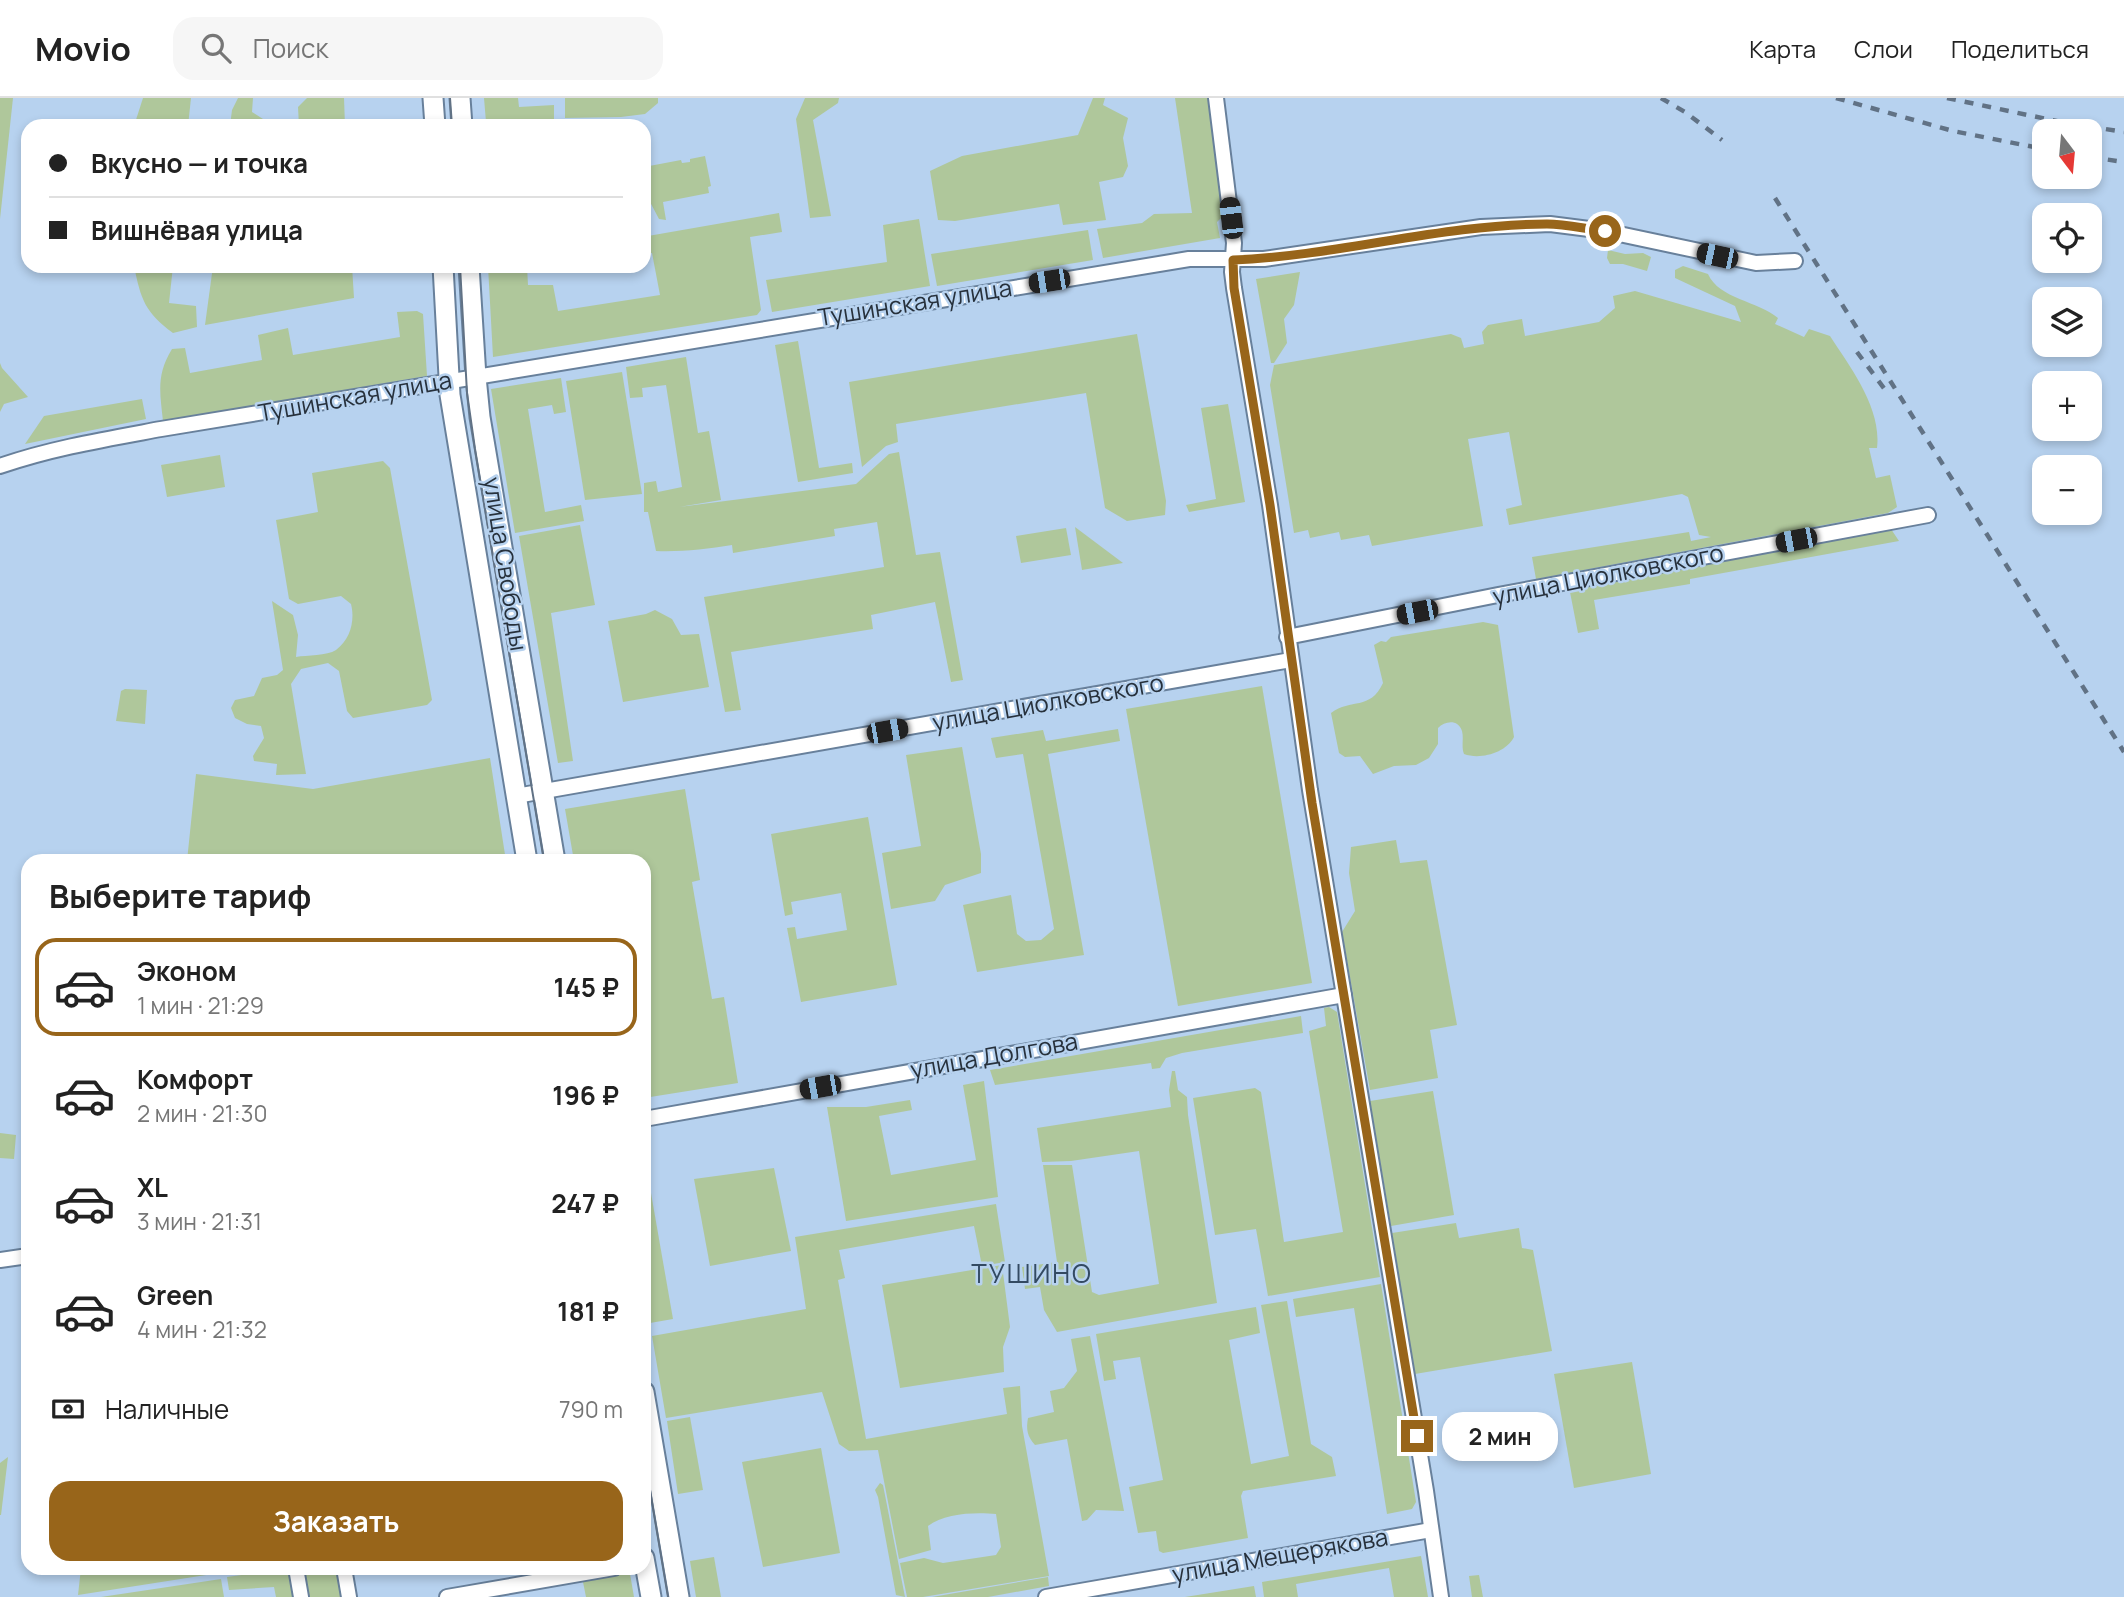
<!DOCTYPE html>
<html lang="ru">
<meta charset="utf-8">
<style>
body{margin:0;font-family:Manrope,sans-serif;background:#f6f6f6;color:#222;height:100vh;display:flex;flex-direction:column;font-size:26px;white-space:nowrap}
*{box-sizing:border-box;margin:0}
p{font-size:23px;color:#767676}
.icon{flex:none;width:38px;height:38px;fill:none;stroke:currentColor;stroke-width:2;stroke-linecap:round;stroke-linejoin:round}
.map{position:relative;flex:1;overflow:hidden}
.drawer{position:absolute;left:21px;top:756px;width:630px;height:721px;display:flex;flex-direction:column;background:#fff;border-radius:21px;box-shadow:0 4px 10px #0003}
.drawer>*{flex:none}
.banner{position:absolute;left:21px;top:21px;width:630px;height:154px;border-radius:21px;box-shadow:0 4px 10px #0003;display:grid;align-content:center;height:154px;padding:0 28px;background:#fff}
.needle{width:46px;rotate:164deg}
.controls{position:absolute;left:2032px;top:21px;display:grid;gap:14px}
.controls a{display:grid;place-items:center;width:70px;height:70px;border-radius:14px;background:#fff;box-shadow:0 4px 10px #0003;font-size:35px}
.end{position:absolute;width:32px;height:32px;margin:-16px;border:9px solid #98651a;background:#fff;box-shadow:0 0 0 4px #fff}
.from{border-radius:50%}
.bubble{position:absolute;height:49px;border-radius:21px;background:#fff;box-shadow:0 4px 10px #0003;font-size:23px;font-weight:700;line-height:49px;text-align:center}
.car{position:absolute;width:21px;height:42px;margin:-21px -10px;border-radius:9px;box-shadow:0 0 5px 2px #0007;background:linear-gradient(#222 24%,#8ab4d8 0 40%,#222 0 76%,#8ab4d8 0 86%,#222 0)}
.banner b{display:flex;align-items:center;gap:24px;height:66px;font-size:26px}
.banner b+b{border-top:2px solid #e0e0e0}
.banner i{width:18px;height:18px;background:#222}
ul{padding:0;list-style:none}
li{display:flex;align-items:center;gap:21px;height:98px;margin:0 14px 10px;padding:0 14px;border:4px solid transparent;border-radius:21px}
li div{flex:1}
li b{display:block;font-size:26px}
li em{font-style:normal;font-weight:700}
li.active{border-color:#98651a}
li>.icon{width:63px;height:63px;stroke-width:1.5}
h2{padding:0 28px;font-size:32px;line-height:84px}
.pay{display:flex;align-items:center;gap:18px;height:77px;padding:0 28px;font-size:26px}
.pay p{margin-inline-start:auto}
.button{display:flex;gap:14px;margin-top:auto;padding:14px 28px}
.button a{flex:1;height:80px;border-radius:21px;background:#98651a;color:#fff;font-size:28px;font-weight:700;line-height:80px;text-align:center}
header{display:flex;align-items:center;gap:42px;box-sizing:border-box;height:98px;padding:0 35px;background:#fff;border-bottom:2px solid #e0e0e0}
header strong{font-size:33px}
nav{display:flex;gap:38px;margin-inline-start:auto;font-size:24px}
.search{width:490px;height:63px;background:#f6f6f6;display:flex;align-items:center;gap:18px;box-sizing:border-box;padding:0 24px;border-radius:21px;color:#767676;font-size:26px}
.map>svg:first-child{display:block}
.green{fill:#afc79b}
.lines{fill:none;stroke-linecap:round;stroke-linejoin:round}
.street-casing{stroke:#68809b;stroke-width:18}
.secondary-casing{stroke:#68809b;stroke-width:23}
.street{stroke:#fff;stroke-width:14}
.secondary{stroke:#fff;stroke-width:19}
.tram{stroke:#617285;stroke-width:2}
.rail{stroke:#617285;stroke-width:4.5;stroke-dasharray:9 9;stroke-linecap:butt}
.route{stroke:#98651a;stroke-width:9}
.labels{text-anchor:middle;stroke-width:5;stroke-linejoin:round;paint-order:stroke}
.street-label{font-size:24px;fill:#27313c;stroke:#b7d2ef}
.neighbourhood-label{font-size:26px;letter-spacing:2px;fill:#334a62;stroke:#b7d2ef}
</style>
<header>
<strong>Movio</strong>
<div class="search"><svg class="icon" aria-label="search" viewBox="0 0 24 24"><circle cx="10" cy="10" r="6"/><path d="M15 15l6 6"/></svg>Поиск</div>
<nav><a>Карта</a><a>Слои</a><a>Поделиться</a></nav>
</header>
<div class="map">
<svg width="2124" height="1499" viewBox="0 0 2124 1499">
<rect width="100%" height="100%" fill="#b7d2ef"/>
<!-- green -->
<g class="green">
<path d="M0 0H13L0 121Z"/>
<path d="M143 0H191L188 28H134Z"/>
<path d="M238 0H253L252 14 274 28H230L232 12Z"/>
<path d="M307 0H344L345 28H299L298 9Z"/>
<path d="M484 0H518L519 9 554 7V21L486 24Z"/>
<path d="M565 0H658V5L645 16 621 19 565 20Z"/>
<path d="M805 0H839L838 5 813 22 831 118 810 120 796 21Z"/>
<path d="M1093 0H1105L1103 7 1128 20 1123 40 1128 68 1123 79 1099 84 1106 122 1063 127 1059 106 955 123 938 122 930 73 962 58 1078 37Z"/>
<path d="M1175 0H1208L1224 117 1217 124 1220 140 1103 160 1097 131 1142 125 1154 116 1192 115Z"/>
<path d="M705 58 711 88 708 89 709 95 663 104 666 122 659 121 649 102 644 69 681 62 682 65 690 64V61Z"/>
<path d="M779 115 782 134 750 139 761 212 757 217 493 259 488 168H527L528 187H553L558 213 660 197 652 155 644 156V121L648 138Z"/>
<path d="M919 121 930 188 772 214 766 182 887 164 883 127Z"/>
<path d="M1088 132 1093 162 937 188 931 156Z"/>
<path d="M1608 152 1625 156 1643 155 1651 159 1647 173 1623 166H1610L1607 160Z"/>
<path d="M134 168H173L169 205 196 208 197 229 173 235C145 214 141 202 134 168Z"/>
<path d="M213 168H352L354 200 205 227Z"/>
<path d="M1683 168 1708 176C1719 201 1758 203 1778 220L1775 226 1804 239 1809 231 1830 238C1850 269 1882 310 1877 350H1869L1876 380 1890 377 1897 409 1888 415 1536 481 1532 459 1689 434 1691 443 1711 439 1699 437 1688 399 1682 396 1509 427 1506 411 1522 407 1509 334 1468 341 1483 428 1372 448 1369 437 1341 442 1339 434 1310 440 1308 432 1294 435 1270 287 1274 267 1451 236 1461 240 1464 250 1484 246 1482 234 1488 227 1522 221 1525 238 1599 224 1615 210 1613 198 1635 193 1741 224 1735 208 1675 180V172Z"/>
<path d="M1300 174 1294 207 1284 221 1287 245 1274 265H1271L1256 181Z"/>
<path d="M417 213 423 216 427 278 163 323C160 295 156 277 172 251L185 250 190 275 262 262 258 237 288 230 293 257 400 239 397 214Z"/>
<path d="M1137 236 1166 403 1165 417 1127 423 1105 410 1086 295 896 326 898 344 886 348 862 369 849 284Z"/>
<path d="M798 243 819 370 852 365 853 375 798 384 775 247Z"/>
<path d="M686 259 698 335 709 333 721 402 679 409 856 386 889 356 899 354 916 457 940 454 963 582 951 584 935 504 871 517 873 531 731 554 741 612 725 614 704 499 884 469 877 424 834 431 835 438 733 455 732 447C707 451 681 454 656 453L648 414H644V385L656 383 658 394 682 389 666 287 642 290 643 299 630 300 626 269Z"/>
<path d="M0 265 2 270 28 299 4 306 0 314Z"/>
<path d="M622 274 642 396 585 402 566 283Z"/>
<path d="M561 280 566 314 554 316 552 307 528 311 545 414 581 407 584 423 515 435 491 291Z"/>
<path d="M142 301 146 321 25 346 44 318Z"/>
<path d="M1228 306 1245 404 1189 414 1186 407 1216 401 1201 310Z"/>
<path d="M220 357 225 389 167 399 161 367Z"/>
<path d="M383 363 390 370 432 602 427 607 353 620 347 613 339 573 328 565 301 571 291 586 306 676 276 677 277 666 254 663 253 658 264 640 261 628 247 626 235 620 231 610 235 602 254 598 262 580 277 577 283 572 272 503 293 517 298 537 296 559C307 557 327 558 336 552 351 541 355 522 351 506L341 498 298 506 289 501 276 422 318 414 312 375Z"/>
<path d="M580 427 595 507 551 515 573 663 558 665 519 438Z"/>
<path d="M1889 428 1899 443 1690 481V486L1594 502 1599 531 1578 535 1569 489Z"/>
<path d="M1075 429 1123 465 1082 472Z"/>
<path d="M1066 430 1071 457 1021 465 1016 438Z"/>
<path d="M655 512 672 521 681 537 699 536 709 589 623 604 608 523 646 516Z"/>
<path d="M1483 524 1498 527 1514 639C1506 655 1480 662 1464 656 1461 648 1464 641 1462 633 1458 621 1445 623 1438 630V646L1429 660 1416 667 1394 668 1373 676 1360 658 1345 659 1339 655 1331 615C1351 600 1370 613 1383 585L1374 547 1381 543 1386 544 1391 539Z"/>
<path d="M1262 588 1312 885 1178 908 1126 611Z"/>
<path d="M125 591 147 592 145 626 116 623 121 593Z"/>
<path d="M1118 631 1120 643 1048 656 1084 857 977 874 963 807 1011 797 1017 836 1026 843 1041 842 1054 831 1023 656 996 660 991 640 1043 632 1046 643Z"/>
<path d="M962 649 981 756V775L945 787 935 803 891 811 882 755 921 748 906 657Z"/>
<path d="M490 660 506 763H187L196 676 313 691Z"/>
<path d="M685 691 700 782 692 784 712 901 724 899 738 985 644 1000V763H574L565 711Z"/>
<path d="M868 719 897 887 801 904 787 830 795 829 797 841 847 832 841 795 791 804 793 816 785 818 771 736Z"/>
<path d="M1396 742 1400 765 1427 762 1457 927 1430 932 1438 980 1370 992 1342 834 1355 813 1349 775 1351 749Z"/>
<path d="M1329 909 1337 914 1380 1179 1268 1198 1256 1131 1215 1137 1193 1000 1255 990 1261 994 1284 1144 1343 1134 1309 933 1326 928 1324 910Z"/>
<path d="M1301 918 1303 935 1182 955 1166 960 1160 970 1152 971 1151 965 995 987 990 972Z"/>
<path d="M1172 973H1175L1178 992 1187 999 1188 1017 1217 1205 1057 1234 1044 1212 1040 1189 1025 1191 1022 1169 1057 1164 1043 1067H1072L1092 1194 1099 1197 1159 1186 1139 1053 1071 1063 1042 1064 1037 1030 1171 1009 1169 992Z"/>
<path d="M984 983 998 1099 846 1123 827 1009H866L910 1002 912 1012 879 1018 891 1077 976 1062 963 987Z"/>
<path d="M1433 993 1454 1117 1391 1128 1370 1003Z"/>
<path d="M0 1035 16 1037 14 1061 0 1060Z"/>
<path d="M644 1055 673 1221 650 1225 644 1192Z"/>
<path d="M774 1070 791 1153 710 1168 694 1081Z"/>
<path d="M996 1106 1005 1164 982 1168 974 1128 839 1152 845 1180 838 1182 866 1341 1007 1316 1003 1290 1020 1288 1022 1328 1049 1478 923 1499H907L900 1465 924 1460 943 1465 996 1457 1001 1449 996 1416C976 1414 944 1415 928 1428L931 1452 899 1461 878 1352 849 1353 839 1346 822 1294 666 1320 652 1238 806 1211 795 1139Z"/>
<path d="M1456 1125 1459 1140 1519 1130 1522 1150 1533 1152 1552 1253 1415 1276 1392 1135Z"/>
<path d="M1002 1167 1010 1229 1003 1249 1004 1274 900 1290 882 1187Z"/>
<path d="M1381 1186 1416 1404 1412 1411 1387 1416 1354 1210 1296 1219 1293 1201Z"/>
<path d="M1287 1203 1311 1346 1332 1359 1336 1378 1243 1393 1241 1398 1248 1440 1163 1455 1159 1453 1156 1433 1138 1435 1129 1389 1163 1382 1140 1259 1113 1263 1116 1281 1104 1283 1096 1236 1256 1209 1260 1235 1229 1242 1251 1366 1289 1358 1261 1207Z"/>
<path d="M1090 1238 1124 1413 1096 1412 1087 1422 1082 1423 1067 1341 1035 1347C1027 1338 1026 1331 1028 1320L1054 1314 1050 1293 1064 1290 1077 1273 1071 1241Z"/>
<path d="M1632 1264 1651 1376 1574 1390 1554 1276Z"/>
<path d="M690 1319 703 1392 678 1396 667 1323Z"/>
<path d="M821 1350 840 1455 763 1469 742 1364Z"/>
<path d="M8 1359 1 1417H0V1365Z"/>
<path d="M880 1385 883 1387 905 1499 896 1497 878 1399 875 1392Z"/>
<path d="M1421 1458 1428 1499H1394L1389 1470 1296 1486 1298 1499H1264L1262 1484Z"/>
<path d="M714 1459 721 1499H696L690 1463Z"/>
<path d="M81 1470H251L78 1497Z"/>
<path d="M293 1470 298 1499H276L274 1489 229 1492 227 1479Z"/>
<path d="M300 1470H341L346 1499H305Z"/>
<path d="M629 1470 634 1499H586L582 1479Z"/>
<path d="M1479 1477 1483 1499H1472L1469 1478Z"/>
<path d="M1048 1479 1049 1488 988 1499H932Z"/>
<path d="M221 1481 224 1499H101Z"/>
<path d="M1254 1488 1256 1499H1185Z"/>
</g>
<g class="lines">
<defs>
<g id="street">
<path d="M1216 0 1234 145 1232 174 1234 190 1270 407 1310 692 1426 1393 1441 1499"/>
<path d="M0 368C52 350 107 341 161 331L1189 161H1264L1481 129 1550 126 1605 133 1756 165 1795 163"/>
<path d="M1287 539 1498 497 1928 417"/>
<path d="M516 698 1291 562"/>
<path d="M644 1021 1344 897"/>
<path d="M0 1162 28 1158"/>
<path d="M296 1470 301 1499"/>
<path d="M344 1470 349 1499"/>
<path d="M447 1499 614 1470"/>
<path d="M1046 1499 1431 1432"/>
</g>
<g id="secondary">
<path d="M433 0 435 28"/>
<path d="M460 0 462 28"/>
<path d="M443 168 450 297 527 763"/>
<path d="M469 168 476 279 480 319 555 763"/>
<path d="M644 1294 679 1499"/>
<path d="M644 1460 651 1499"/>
</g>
</defs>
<!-- street casing -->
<use href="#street" class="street-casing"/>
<!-- secondary casing -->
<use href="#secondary" class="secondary-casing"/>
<!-- street -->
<use href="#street" class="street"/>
<!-- secondary -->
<use href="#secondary" class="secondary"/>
<!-- tram -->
<g class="tram">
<path d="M450 0 452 28"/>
<path d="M460 168 467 295 475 351 544 763"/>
<path d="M644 1357 668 1499"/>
</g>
<!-- rail -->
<g class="rail">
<path d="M1661 0 1685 14 1722 42"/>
<path d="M1836 0 1953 33 2044 51"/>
<path d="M1947 0 2061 24 2124 34"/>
<path d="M2090 59 2124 64"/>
<path d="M1775 100 2124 654"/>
<path d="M1857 254 1889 297"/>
</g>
</g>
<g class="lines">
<!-- route -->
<path class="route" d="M1417 1338 1312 705 1270 407 1234 190 1233 162C1338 158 1441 126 1547 126 1566 126 1586 131 1605 133"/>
</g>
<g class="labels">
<!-- street labels -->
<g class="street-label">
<text transform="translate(915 205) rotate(-9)" y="8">Тушинская улица</text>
<text transform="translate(355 299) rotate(-10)" y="8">Тушинская улица</text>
<text transform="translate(505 466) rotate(81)" y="8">улица Свободы</text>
<text transform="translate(1608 477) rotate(-11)" y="8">улица Циолковского</text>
<text transform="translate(1048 605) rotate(-10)" y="8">улица Циолковского</text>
<text transform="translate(994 958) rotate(-10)" y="8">улица Долгова</text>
<text transform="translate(1280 1458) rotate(-10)" y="8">улица Мещерякова</text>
</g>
<!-- neighbourhood labels -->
<g class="neighbourhood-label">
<text x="1032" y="1185">ТУШИНО</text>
</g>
</g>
</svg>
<div class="controls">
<a><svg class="needle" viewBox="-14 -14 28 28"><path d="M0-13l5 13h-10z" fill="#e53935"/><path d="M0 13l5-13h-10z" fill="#767676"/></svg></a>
<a><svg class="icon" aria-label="locate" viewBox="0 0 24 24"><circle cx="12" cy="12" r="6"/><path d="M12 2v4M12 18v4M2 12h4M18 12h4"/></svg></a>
<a><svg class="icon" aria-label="layers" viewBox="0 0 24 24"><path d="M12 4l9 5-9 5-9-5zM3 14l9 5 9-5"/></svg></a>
<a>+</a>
<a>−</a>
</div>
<i class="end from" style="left:1605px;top:133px"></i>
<i class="end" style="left:1417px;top:1338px"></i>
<div class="bubble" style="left:1442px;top:1314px;width:116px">2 мин</div>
<i class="car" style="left:1231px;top:120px;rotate:353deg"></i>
<i class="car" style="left:1717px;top:158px;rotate:282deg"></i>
<i class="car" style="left:1049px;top:183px;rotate:261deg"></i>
<i class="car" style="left:1796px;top:442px;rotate:259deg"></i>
<i class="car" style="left:1417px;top:514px;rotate:259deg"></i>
<i class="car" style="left:887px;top:633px;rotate:80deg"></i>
<i class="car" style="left:820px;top:989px;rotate:260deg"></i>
<div class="banner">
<b><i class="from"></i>Вкусно — и точка</b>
<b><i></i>Вишнёвая улица</b>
</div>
<section class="drawer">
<h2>Выберите тариф</h2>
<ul>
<li class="active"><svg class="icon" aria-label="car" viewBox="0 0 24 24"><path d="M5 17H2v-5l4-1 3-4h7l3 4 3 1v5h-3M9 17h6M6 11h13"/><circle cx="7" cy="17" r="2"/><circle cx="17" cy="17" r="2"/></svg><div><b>Эконом</b><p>1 мин · 21:29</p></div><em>145 ₽</em></li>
<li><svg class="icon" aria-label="car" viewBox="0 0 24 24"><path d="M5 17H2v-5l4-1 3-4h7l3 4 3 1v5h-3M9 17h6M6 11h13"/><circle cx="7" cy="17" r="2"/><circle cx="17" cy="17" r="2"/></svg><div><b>Комфорт</b><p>2 мин · 21:30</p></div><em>196 ₽</em></li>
<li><svg class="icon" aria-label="car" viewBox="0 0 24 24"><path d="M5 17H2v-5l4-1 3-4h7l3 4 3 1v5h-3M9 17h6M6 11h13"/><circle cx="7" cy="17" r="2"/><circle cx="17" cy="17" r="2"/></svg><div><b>XL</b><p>3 мин · 21:31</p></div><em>247 ₽</em></li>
<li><svg class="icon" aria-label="car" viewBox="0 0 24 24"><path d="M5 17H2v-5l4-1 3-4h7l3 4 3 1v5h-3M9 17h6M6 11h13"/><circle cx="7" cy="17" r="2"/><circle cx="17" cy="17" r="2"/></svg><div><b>Green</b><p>4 мин · 21:32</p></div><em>181 ₽</em></li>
</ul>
<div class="pay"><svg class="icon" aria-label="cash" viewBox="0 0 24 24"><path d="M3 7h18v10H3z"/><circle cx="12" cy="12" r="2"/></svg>Наличные<p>790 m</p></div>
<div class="button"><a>Заказать</a></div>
</section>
</div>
